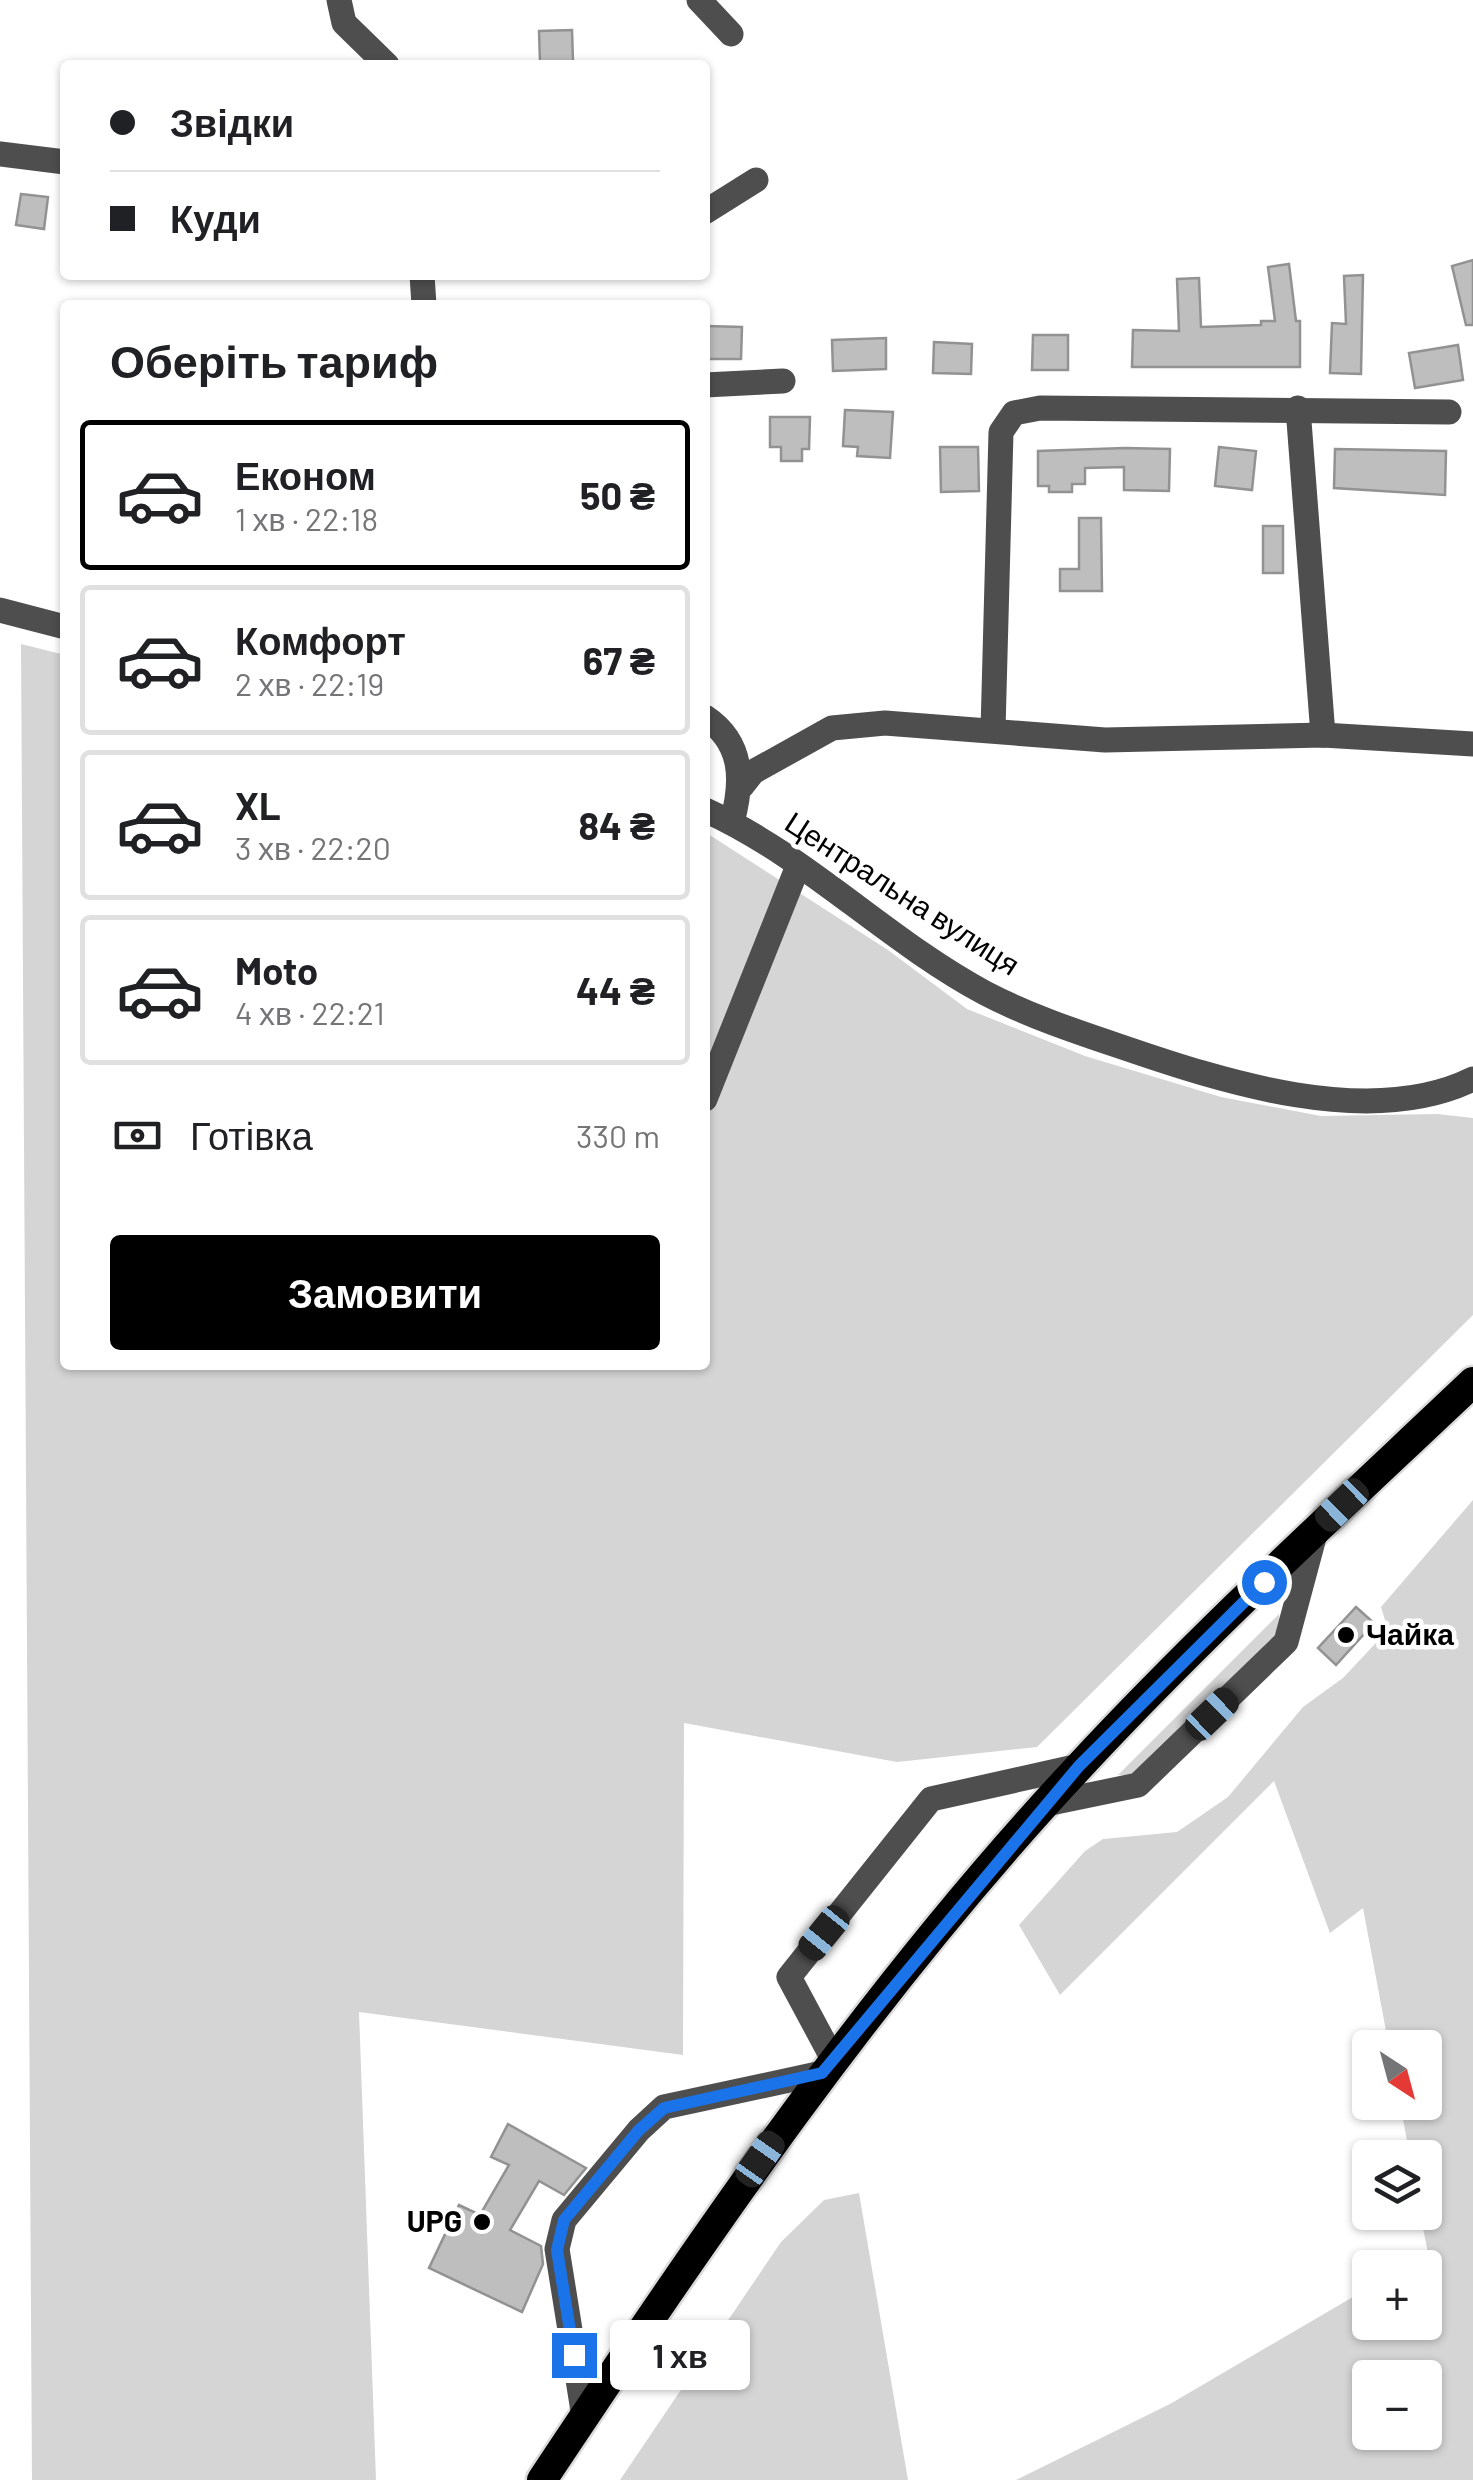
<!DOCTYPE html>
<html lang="uk">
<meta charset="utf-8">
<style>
body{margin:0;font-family:Barlow,sans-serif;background:#f6f6f6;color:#202124;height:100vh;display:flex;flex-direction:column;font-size:38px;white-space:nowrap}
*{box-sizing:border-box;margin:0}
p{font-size:32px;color:#757577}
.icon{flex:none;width:55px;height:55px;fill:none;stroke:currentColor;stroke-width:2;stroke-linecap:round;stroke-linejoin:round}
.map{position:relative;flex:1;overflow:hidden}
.details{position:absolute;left:60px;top:300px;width:650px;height:1070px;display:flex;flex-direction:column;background:#fff;border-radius:10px;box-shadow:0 2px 8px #0004}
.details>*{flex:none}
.top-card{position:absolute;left:60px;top:60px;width:650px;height:220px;border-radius:10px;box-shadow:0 2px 8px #0004;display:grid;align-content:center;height:220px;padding:0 50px;background:#fff}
.needle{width:65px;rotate:144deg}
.controls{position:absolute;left:1352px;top:2030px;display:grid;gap:20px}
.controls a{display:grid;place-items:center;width:90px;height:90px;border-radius:10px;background:#fff;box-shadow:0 2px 8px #0004;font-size:50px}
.end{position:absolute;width:45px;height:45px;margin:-22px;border:12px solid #1a73e8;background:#fff;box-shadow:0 0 0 5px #fff}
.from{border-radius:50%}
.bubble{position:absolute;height:70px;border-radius:10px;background:#fff;box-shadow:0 2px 8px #0004;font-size:32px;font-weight:700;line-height:70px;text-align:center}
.car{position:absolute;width:30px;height:60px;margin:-30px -15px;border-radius:12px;box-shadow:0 0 8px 2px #0007;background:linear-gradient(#222 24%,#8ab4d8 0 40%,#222 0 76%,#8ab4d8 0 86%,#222 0)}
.top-card b{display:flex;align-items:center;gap:35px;height:95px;font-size:38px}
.top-card b+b{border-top:2px solid #e0e0e0}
.top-card i{width:25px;height:25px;background:#202124}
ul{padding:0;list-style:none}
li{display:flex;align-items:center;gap:30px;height:150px;margin:0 20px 15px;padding:0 30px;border:5px solid #e0e0e0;border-radius:10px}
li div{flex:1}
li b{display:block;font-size:38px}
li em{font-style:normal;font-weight:700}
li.active{border-color:#000}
li>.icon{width:90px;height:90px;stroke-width:1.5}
h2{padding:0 50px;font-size:45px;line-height:120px}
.pay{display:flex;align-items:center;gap:25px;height:110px;padding:0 50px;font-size:38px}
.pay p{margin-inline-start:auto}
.primary-button{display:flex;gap:20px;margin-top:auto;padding:20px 50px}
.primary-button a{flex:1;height:115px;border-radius:10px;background:#000;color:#fff;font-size:40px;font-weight:700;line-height:115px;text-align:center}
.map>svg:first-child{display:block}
.green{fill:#d5d5d5;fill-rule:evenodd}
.building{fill:#bebebe;stroke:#929292;stroke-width:2.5}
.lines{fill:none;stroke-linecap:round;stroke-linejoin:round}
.highway-casing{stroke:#dbdbdb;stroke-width:35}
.minor{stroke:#4e4e4e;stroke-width:25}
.highway{stroke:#000;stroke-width:30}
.route{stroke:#1a73e8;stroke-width:12}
.poi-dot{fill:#000;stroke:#fff;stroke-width:4}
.labels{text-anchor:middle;stroke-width:9;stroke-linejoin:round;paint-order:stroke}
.street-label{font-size:30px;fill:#000;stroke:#fff}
.poi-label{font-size:30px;font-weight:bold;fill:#000;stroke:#fff;text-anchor:start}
</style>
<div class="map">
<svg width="1473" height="2480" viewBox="0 0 1473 2480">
<rect width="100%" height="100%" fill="#fff"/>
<!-- green -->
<g class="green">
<path d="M21 644 65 655V1365H705V832L888 950 967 1009 1085 1056 1221 1097 1321 1116 1437 1114 1473 1118V1315L1037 1747 897 1762 684 1723 683 2055 359 2012 376 2480H32Z"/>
<path d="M1473 1500V2480H1016L1170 2404 1370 2287V2322H1425V2268L1404 2267 1428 2253 1420 2213 1425 2212V2158L1410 2157 1400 2103 1425 2102V2048L1389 2047 1363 1908 1330 1933 1274 1781 1060 1995 1019 1925 1085 1851 1103 1839 1177 1832 1228 1797 1303 1707 1343 1678 1388 1630 1381 1607ZM1370 2378H1425V2432H1370Z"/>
<path d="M1279 1614 1281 1631 1133 1776 1118 1775Z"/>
<path d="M859 2193 908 2480H620L781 2242 824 2200Z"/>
</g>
<!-- building -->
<g class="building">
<path d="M572 30 573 61 540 62 539 31Z"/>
<path d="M21 194 48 197 44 229 16 225Z"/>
<path d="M1473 260V325H1466L1452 266Z"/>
<path d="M1289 264 1296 321H1300V367H1132L1133 330 1179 331 1177 279 1199 278 1201 327 1261 325V321H1275L1268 267Z"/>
<path d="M1363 275 1361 374 1330 373 1332 323 1346 324 1344 276Z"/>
<path d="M706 326 742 327 741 359H705Z"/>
<path d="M1033 335H1068V370H1032Z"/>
<path d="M886 338V369L833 371 832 340Z"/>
<path d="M934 342 972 344 971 374 933 373Z"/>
<path d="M1458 345 1463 380 1415 388 1409 353Z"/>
<path d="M845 410 893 412 890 458 857 456 858 447 843 446Z"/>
<path d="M770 417H810L809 449H802V461H781V447H770Z"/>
<path d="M940 447H978L979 491 941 492Z"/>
<path d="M1219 447 1256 451 1252 490 1215 486Z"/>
<path d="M1125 448 1170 449 1169 491 1124 490V467L1085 468V484H1072V492H1049V486H1038V451Z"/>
<path d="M1335 449 1446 451 1445 495 1334 488Z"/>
<path d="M1079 518H1101L1102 591H1060V569H1079Z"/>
<rect x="1263" y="526" width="20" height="47"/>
<path d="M1356 1607 1374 1623 1336 1665 1318 1648Z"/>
<path d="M508 2124 586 2168 564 2195 539 2181 510 2230 541 2246 543 2264 522 2312 429 2268 459 2205 480 2215 509 2165 491 2157Z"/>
</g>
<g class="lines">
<defs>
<path id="highway" d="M542 2480C707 2232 874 1986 1078 1768 1203 1633 1340 1508 1473 1382"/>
</defs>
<!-- highway casing -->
<use href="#highway" class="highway-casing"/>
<!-- minor -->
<g class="minor">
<path d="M339 0 344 23 387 65"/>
<path d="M699 0 731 34"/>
<path d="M0 154 65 162"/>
<path d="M705 212 756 180"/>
<path d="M422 275 424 305"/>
<path d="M705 385 783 381"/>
<path d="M1298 408 1323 735"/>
<path d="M0 610 65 627"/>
<path d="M705 717C744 743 743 782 732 822"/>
<path d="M993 730 1001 432 1014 413 1040 408 1449 412"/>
<path d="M742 786 753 772 832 728 885 723 1105 740 1323 735 1473 744"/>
<path d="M705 810C807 856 886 940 985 993 1027 1015 1074 1031 1119 1046 1221 1081 1370 1130 1473 1079"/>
<path d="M705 1099 798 866"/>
<path d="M1046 1804 1138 1785 1286 1642 1316 1530"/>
<path d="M833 2059 789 1977 931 1799 1079 1766"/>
<path d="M584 2417 557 2249 564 2220 639 2130 664 2107 822 2073"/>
</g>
<!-- highway -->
<use href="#highway" class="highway"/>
</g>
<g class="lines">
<!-- route -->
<path class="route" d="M574 2355 557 2250 564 2220 639 2130 664 2108 822 2073 1079 1766 1264 1582"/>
</g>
<!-- markers -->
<g class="poi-dot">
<circle cx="1346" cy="1635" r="10"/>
<circle cx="482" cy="2222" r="10"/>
</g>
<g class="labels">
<!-- street labels -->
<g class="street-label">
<text transform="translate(902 894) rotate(33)" y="10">Центральна вулиця</text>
</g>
<!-- poi labels -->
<g class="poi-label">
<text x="1366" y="1645">Чайка</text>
<text x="462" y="2232" text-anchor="end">UPG</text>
</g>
</g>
</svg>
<div class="controls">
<a><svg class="needle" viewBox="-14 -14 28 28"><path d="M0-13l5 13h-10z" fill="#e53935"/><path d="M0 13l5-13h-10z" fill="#757577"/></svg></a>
<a><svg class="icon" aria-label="layers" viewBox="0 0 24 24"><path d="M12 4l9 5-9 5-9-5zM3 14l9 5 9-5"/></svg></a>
<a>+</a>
<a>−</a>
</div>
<i class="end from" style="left:1264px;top:1582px"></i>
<i class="end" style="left:574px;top:2355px"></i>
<div class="bubble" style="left:610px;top:2320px;width:140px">1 хв</div>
<i class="car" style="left:1342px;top:1505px;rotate:226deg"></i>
<i class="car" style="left:1212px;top:1714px;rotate:46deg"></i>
<i class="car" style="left:824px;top:1933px;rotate:219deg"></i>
<i class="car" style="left:760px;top:2159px;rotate:35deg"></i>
<div class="top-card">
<b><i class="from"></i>Звідки</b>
<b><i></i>Куди</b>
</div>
<section class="details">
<h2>Оберіть тариф</h2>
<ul>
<li class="active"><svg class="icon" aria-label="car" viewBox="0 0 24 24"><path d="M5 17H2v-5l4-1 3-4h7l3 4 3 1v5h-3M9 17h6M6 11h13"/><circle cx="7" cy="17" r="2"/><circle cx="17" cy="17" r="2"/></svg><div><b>Економ</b><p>1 хв · 22:18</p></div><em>50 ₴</em></li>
<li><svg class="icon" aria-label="car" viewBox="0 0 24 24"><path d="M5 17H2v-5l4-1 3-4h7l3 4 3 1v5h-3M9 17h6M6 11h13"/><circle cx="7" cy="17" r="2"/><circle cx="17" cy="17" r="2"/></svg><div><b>Комфорт</b><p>2 хв · 22:19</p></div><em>67 ₴</em></li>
<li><svg class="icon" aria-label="car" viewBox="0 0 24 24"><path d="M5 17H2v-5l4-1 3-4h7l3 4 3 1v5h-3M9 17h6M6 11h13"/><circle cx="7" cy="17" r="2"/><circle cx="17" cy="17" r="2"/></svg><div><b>XL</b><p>3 хв · 22:20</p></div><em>84 ₴</em></li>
<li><svg class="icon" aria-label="car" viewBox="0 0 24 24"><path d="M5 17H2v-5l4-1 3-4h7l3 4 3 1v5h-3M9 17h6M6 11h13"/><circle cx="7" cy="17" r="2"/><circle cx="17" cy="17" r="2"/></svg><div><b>Moto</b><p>4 хв · 22:21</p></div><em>44 ₴</em></li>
</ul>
<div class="pay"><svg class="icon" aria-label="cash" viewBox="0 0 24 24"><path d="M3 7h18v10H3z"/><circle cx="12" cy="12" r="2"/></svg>Готівка<p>330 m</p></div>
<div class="primary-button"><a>Замовити</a></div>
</section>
</div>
